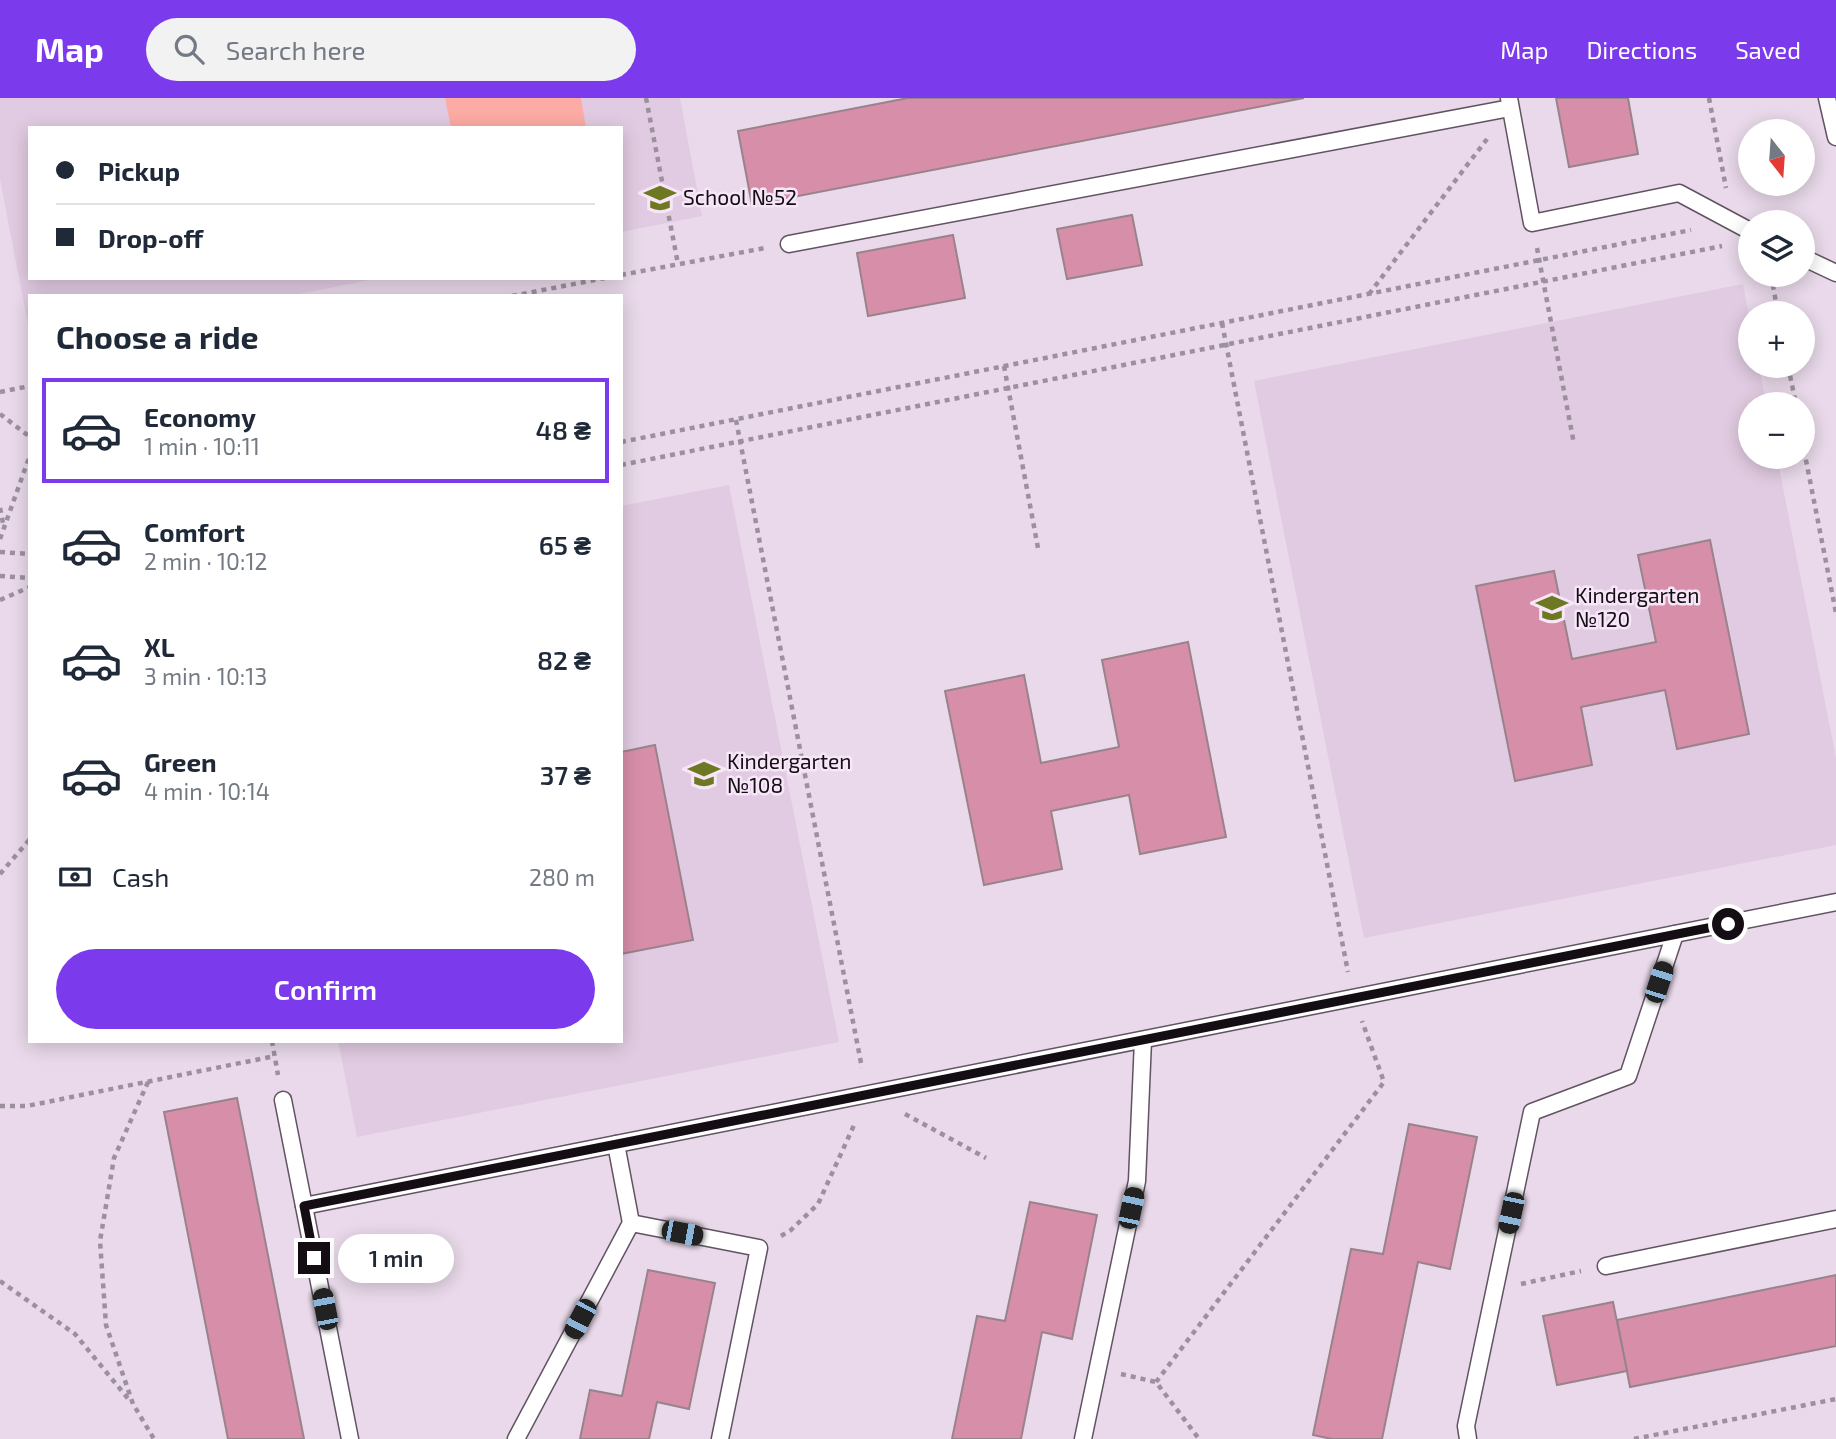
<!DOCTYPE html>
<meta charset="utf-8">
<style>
body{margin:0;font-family:"Exo 2",sans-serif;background:#f2f2f3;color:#1f2937;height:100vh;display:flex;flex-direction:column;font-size:26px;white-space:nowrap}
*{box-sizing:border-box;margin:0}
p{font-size:23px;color:#747a83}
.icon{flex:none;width:38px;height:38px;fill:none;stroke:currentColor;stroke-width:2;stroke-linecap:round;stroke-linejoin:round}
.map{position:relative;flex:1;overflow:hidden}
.side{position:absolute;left:28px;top:196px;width:595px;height:749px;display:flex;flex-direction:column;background:#fff;border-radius:0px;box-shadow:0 4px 18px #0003}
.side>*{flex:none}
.banner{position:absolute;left:28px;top:28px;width:595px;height:154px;border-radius:0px;box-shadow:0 4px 18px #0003;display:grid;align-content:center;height:154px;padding:0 28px;background:#fff}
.needle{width:46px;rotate:163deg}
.controls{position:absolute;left:1738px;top:21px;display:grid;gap:14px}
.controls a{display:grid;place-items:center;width:77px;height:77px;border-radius:50%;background:#fff;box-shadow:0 4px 18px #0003;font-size:35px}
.end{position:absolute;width:32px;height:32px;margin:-16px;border:9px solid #140e14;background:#fff;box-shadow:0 0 0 4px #fff}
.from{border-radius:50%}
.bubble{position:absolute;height:49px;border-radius:24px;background:#fff;box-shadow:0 4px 18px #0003;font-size:23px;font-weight:600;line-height:49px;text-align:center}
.car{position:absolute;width:21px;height:42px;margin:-21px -10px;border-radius:9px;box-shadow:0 0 5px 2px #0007;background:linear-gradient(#222 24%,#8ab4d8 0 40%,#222 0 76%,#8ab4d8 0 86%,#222 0)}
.banner b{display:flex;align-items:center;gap:24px;height:66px;font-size:26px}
.banner b+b{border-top:2px solid #e0e1e3}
.banner i{width:18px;height:18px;background:#1f2937}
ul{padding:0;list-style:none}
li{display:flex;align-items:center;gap:21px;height:105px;margin:0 14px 10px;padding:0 14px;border:4px solid transparent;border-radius:0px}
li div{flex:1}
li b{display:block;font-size:26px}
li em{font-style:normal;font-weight:600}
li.selected{border-color:#7c3aed}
li>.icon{width:63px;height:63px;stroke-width:1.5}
h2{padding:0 28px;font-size:32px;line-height:84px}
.pay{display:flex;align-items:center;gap:18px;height:77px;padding:0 28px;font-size:26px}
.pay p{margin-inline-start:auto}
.primary-button{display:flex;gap:14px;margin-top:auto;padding:14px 28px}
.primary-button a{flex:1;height:80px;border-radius:42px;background:#7c3aed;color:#fff;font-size:28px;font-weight:600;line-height:80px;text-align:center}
header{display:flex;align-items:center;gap:42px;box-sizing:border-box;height:98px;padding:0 35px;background:#7c3aed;color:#fff}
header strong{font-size:33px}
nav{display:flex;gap:38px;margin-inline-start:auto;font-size:24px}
.search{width:490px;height:63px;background:#f2f2f3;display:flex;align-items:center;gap:18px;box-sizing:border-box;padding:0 24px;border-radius:38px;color:#747a83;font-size:26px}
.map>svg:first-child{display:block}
.built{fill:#e1cbe2}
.green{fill:#fcaca4}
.building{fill:#d78ea9;stroke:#99838b;stroke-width:2}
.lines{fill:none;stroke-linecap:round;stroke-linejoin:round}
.service-casing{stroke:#615361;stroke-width:19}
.path{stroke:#9c909d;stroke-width:4.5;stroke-dasharray:5 5;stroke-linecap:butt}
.service{stroke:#fff;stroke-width:16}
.route{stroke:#140e14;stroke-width:9}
.labels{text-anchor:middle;stroke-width:5;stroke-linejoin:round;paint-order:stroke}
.poi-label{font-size:21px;fill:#140e14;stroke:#f7e6f7;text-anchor:start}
</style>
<header>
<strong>Map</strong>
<div class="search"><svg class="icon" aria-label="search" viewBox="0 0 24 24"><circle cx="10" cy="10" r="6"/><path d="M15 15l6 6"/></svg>Search here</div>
<nav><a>Map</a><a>Directions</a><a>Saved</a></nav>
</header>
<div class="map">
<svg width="1836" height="1341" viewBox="0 0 1836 1341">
<rect width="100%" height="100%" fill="#e9d9ea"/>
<!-- built -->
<g class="built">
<path d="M0 0H680L702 118 621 134V30H30V180H380L289 198H30V237L0 81Z"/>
<path d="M1743 186 1750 223V268H1759L1766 306H1750V359H1777L1836 660V747L1364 840 1254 283Z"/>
<path d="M729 387 839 944 357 1039 338 943H621V408Z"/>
</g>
<!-- green -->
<path class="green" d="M445 0H581L586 30H451Z"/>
<!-- building -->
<g class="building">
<path d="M908 0H1304L752 107 738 33Z"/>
<path d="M1556 0H1628L1638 56 1569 69Z"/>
<path d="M1132 117 1142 167 1067 181 1057 131Z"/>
<path d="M953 137 965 200 868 218 857 155Z"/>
<path d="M1710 442 1749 636 1677 651 1665 592 1581 609 1592 667 1515 683 1476 488 1554 473 1572 561 1656 544 1638 457Z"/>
<path d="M1188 544 1226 739 1140 756 1129 697 1051 713 1062 771 984 787 945 593 1024 577 1041 665 1119 649 1102 562Z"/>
<path d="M655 647 693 842 621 856V654Z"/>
<path d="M237 1000 246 1045 304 1341H228L164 1014Z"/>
<path d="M1409 1026 1477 1039 1450 1171 1418 1164 1382 1341H1332L1313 1337 1351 1151 1383 1156Z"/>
<path d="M1030 1104 1097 1117 1072 1241 1042 1234 1021 1341H952L977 1218 1005 1223Z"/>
<path d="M648 1172 715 1185 689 1311 657 1304 649 1341H580L590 1292 622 1298Z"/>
<path d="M1836 1177V1248L1630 1289 1617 1222Z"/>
<path d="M1613 1204 1627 1273 1557 1287 1543 1218Z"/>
</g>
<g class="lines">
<defs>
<g id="service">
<path d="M1509 0 1532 125 1679 95 1750 133"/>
<path d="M1827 0 1836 39"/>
<path d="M789 146 1510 10"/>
<path d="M1802 159 1836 175"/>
<path d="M283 1002 350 1341"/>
<path d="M304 1108 1836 804"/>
<path d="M631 1125 759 1150 720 1341"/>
<path d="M1606 1168 1836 1121"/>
<path d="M516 1341 631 1125 616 1046"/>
<path d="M1083 1341 1137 1083 1143 942"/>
<path d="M1468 1341 1466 1328 1532 1014 1628 978 1675 836"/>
</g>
</defs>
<!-- service casing -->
<use href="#service" class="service-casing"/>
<!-- path -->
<g class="path">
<path d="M646 0 678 166"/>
<path d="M1709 0 1726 90"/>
<path d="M1537 150 1574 346"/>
<path d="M621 177 765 150"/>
<path d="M1771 177 1778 215"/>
<path d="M1369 196 1487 41"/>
<path d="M512 198 605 180"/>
<path d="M1222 225 1348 874"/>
<path d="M1004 268 1038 450"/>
<path d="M1788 268 1796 306"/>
<path d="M0 294 30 288"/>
<path d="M0 316 30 339"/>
<path d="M736 322 862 970"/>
<path d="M1802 342 1836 515"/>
<path d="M621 344 1691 132"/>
<path d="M621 367 1722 148"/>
<path d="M0 410 4 430"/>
<path d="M0 441 30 357"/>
<path d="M0 454 30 456"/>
<path d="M0 478 30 480"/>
<path d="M0 502 30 489"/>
<path d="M0 776 30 741"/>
<path d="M272 943 278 977"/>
<path d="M148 984 114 1060 100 1143 106 1227 133 1306 154 1341"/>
<path d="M0 1008H27L275 958"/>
<path d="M905 1016 986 1060"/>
<path d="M781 1138 791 1132 818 1106 855 1025"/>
<path d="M0 1183 75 1236 130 1303"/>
<path d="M1521 1186 1581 1173"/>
<path d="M1121 1276 1156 1284 1199 1341"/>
<path d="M1156 1284 1384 984 1362 923"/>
<path d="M1634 1341 1836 1301"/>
</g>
<!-- service -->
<use href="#service" class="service"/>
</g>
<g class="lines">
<!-- route -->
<path class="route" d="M314 1160 304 1108 1728 826"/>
</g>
<!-- icons -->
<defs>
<symbol id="school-bare" viewBox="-9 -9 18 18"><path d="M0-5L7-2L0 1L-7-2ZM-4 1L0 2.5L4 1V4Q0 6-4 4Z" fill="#6e7823" stroke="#f7e6f7" stroke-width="2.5" paint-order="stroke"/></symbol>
</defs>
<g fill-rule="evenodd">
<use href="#school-bare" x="638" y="78" width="44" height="44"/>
<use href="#school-bare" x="1530" y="488" width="44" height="44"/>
<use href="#school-bare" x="682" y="654" width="44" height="44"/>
</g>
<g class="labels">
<!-- poi labels -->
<g class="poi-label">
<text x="683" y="107">School №52</text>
<text x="1575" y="505">Kindergarten<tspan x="1575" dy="24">№120</tspan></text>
<text x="727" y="671">Kindergarten<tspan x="727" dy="24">№108</tspan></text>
</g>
</g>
</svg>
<div class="controls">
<a><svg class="needle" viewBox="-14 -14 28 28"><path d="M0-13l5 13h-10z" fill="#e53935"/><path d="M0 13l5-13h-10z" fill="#747a83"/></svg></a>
<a><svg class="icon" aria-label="layers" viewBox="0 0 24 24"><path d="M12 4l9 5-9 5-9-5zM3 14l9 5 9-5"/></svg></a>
<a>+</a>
<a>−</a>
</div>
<i class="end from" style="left:1728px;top:826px"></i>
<i class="end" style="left:314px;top:1160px"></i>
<div class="bubble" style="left:338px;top:1136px;width:116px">1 min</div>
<i class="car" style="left:1659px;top:884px;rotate:18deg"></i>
<i class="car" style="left:1131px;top:1110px;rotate:12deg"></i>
<i class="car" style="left:1511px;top:1115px;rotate:192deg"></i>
<i class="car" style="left:682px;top:1135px;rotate:101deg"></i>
<i class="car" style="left:325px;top:1211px;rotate:349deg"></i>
<i class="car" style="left:580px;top:1221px;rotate:208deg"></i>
<div class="banner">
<b><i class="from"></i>Pickup</b>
<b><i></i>Drop-off</b>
</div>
<section class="side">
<h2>Choose a ride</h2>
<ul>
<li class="selected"><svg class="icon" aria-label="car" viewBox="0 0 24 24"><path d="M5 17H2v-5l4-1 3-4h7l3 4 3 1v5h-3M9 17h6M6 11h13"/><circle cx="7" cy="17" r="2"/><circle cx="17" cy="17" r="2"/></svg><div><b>Economy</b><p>1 min · 10:11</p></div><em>48 ₴</em></li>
<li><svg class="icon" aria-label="car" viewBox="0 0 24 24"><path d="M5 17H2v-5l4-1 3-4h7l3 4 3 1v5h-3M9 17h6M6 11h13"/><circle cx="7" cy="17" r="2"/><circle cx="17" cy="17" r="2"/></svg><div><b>Comfort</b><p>2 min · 10:12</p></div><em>65 ₴</em></li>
<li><svg class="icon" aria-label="car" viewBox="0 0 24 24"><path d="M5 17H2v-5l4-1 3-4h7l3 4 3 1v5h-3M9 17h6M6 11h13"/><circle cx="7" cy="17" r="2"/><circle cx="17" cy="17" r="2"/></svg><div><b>XL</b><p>3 min · 10:13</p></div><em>82 ₴</em></li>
<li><svg class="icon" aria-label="car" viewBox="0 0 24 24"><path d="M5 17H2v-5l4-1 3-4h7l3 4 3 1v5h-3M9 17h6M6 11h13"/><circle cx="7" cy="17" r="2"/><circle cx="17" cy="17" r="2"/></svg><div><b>Green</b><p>4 min · 10:14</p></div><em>37 ₴</em></li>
</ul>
<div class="pay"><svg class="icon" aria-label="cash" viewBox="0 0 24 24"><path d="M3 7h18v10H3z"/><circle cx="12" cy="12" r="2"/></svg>Cash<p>280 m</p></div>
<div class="primary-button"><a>Confirm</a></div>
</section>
</div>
